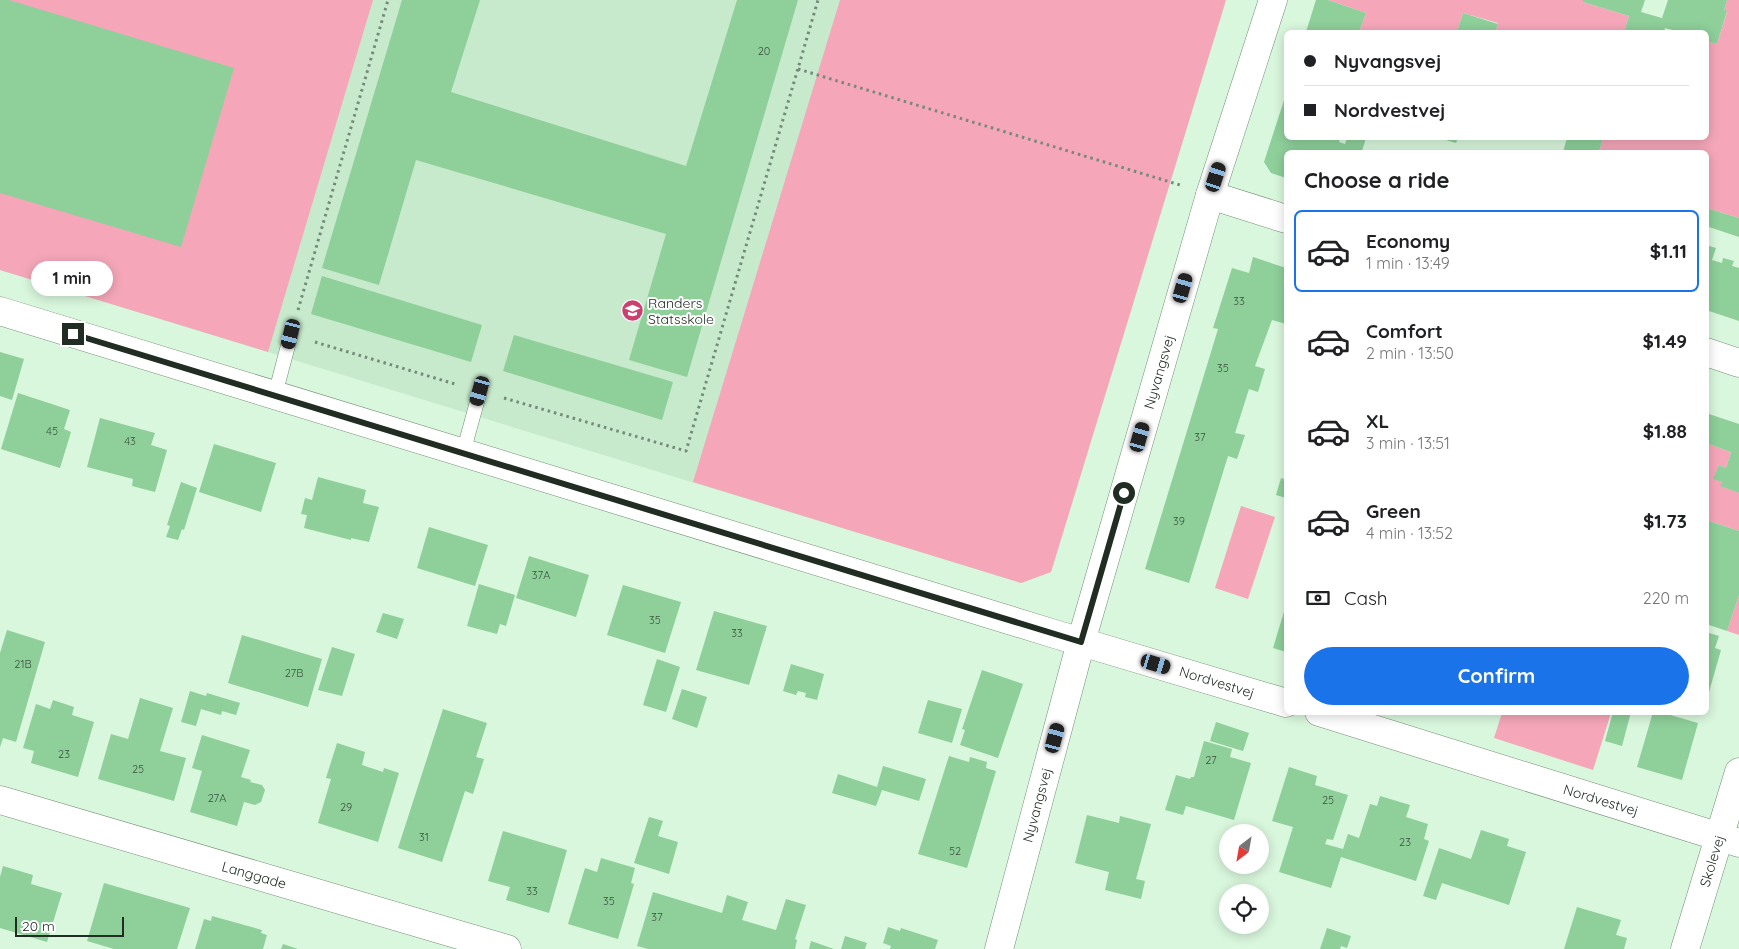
<!DOCTYPE html>
<meta charset="utf-8">
<style>
body{margin:0;font-family:Quicksand,sans-serif;background:#f6f6f6;color:#202124;height:100vh;display:flex;flex-direction:column;font-size:19px;white-space:nowrap}
*{box-sizing:border-box;margin:0}
p{font-size:16px;color:#757577}
.icon{flex:none;width:28px;height:28px;fill:none;stroke:currentColor;stroke-width:2;stroke-linecap:round;stroke-linejoin:round}
.map{position:relative;flex:1;overflow:hidden}
.panel{position:absolute;left:1284px;top:150px;width:425px;height:565px;display:flex;flex-direction:column;background:#fff;border-radius:8px;box-shadow:0 2px 12px #0003}
.panel>*{flex:none}
.top-card{position:absolute;left:1284px;top:30px;width:425px;height:110px;border-radius:8px;box-shadow:0 2px 12px #0003;display:grid;align-content:center;height:110px;padding:0 20px;background:#fff}
.needle{width:32px;rotate:211deg}
.controls{position:absolute;left:1219px;top:824px;display:grid;gap:10px}
.controls a{display:grid;place-items:center;width:50px;height:50px;border-radius:50%;background:#fff;box-shadow:0 2px 12px #0003;font-size:25px}
.scale{position:absolute;left:15px;bottom:12px;width:109px;box-sizing:border-box;padding-left:5px;border:2px solid #212c23;border-top:0;font-size:14px;line-height:18px;white-space:nowrap;color:#212c23;-webkit-text-stroke:4px #fff;paint-order:stroke}
.end{position:absolute;width:22px;height:22px;margin:-11px;border:6px solid #212c23;background:#fff;box-shadow:0 0 0 2px #fff}
.from{border-radius:50%}
.bubble{position:absolute;height:35px;border-radius:18px;background:#fff;box-shadow:0 2px 12px #0003;font-size:16px;font-weight:700;line-height:35px;text-align:center}
.car{position:absolute;width:15px;height:30px;margin:-15px -8px;border-radius:6px;box-shadow:0 0 4px 1px #0007;background:linear-gradient(#222 24%,#8ab4d8 0 40%,#222 0 76%,#8ab4d8 0 86%,#222 0)}
.top-card b{display:flex;align-items:center;gap:18px;height:48px;font-size:19px}
.top-card b+b{border-top:1px solid #e0e0e0}
.top-card i{width:12px;height:12px;background:#202124}
ul{padding:0;list-style:none}
li{display:flex;align-items:center;gap:15px;height:82px;margin:0 10px 8px;padding:0 10px;border:2px solid transparent;border-radius:8px}
li div{flex:1}
li b{display:block;font-size:19px}
li em{font-style:normal;font-weight:700}
li.current{border-color:#1a73e8}
li>.icon{width:45px;height:45px;stroke-width:1.5}
h2{padding:0 20px;font-size:22px;line-height:60px}
.pay{display:flex;align-items:center;gap:12px;height:55px;padding:0 20px;font-size:19px}
.pay p{margin-inline-start:auto}
.button{display:flex;gap:10px;margin-top:auto;padding:10px 20px}
.button a{flex:1;height:58px;border-radius:30px;background:#1a73e8;color:#fff;font-size:20px;font-weight:700;line-height:58px;text-align:center}
.map>svg:first-child{display:block}
.built{fill:#c7eacc}
.green{fill:#f5a7b9}
.building{fill:#8ecf9a}
.lines{fill:none;stroke-linecap:round;stroke-linejoin:round}
.service-casing{stroke:#748f78;stroke-width:15}
.minor-casing{stroke:#748f78;stroke-width:29}
.path{stroke:#758978;stroke-width:3;stroke-dasharray:2.5 4;stroke-linecap:butt}
.service{stroke:#fff;stroke-width:14}
.minor{stroke:#fff;stroke-width:28}
.route{stroke:#212c23;stroke-width:6}
.labels{text-anchor:middle;stroke-width:4;stroke-linejoin:round;paint-order:stroke}
.number-label{font-size:11px;fill:#3c5541}
.poi-label{font-size:14px;fill:#212c23;stroke:#fff;text-anchor:start}
.street-label{font-size:14px;fill:#212c23;stroke:#fff}
</style>
<div class="map">
<svg width="1739" height="949" viewBox="0 0 1739 949">
<rect width="100%" height="100%" fill="#d9f7dd"/>
<!-- built -->
<path class="built" d="M0 0H1226L1051 572 1021 583 0 270Z"/>
<!-- green -->
<g class="green">
<path d="M0 0H373L268 352 0 270Z"/>
<path d="M840 0H1226L1051 572 1021 583 693 482Z"/>
<path d="M1328 0H1583V2L1629 16 1624 32H1495L1498 23 1463 13 1457 32H1359L1366 13Z"/>
<path d="M1727 0H1739V218L1706 208V152H1599L1603 138H1706V41L1717 44 1727 12 1724 10Z"/>
<path d="M1706 443 1731 452 1726 468 1719 465 1714 479 1722 482 1721 486 1739 493V531L1706 520Z"/>
<path d="M1241 506 1275 517 1248 599 1215 588Z"/>
<path d="M1739 595V635L1727 631Z"/>
<path d="M1502 713V712L1611 713 1593 770 1494 738Z"/>
</g>
<!-- building -->
<g class="building">
<path d="M0 0H9L234 68 181 247 0 193Z"/>
<path d="M402 0H480L451 92 686 166 737 0H798L687 377 629 360 666 234 416 160 379 285 322 268Z"/>
<path d="M1316 0H1328L1366 13 1359 32H1306Z"/>
<path d="M1583 0H1645L1641 12 1662 18 1668 0H1727L1724 10 1727 11 1717 44 1706 41V32H1680L1665 28 1664 32H1624L1629 16 1583 2Z"/>
<path d="M1463 13 1498 24 1495 32H1457Z"/>
<path d="M1286 94V138H1327L1330 140 1331 138H1340L1339 142 1345 144 1347 138H1366L1362 151 1367 152H1286V178L1271 173 1264 162Z"/>
<path d="M1439 138H1458L1456 143Z"/>
<path d="M1567 138H1603L1599 152H1563Z"/>
<path d="M1706 208 1739 218V237L1706 226Z"/>
<path d="M1706 245 1716 248 1712 260 1722 263 1723 258 1734 261 1732 266 1739 268V321L1706 310Z"/>
<path d="M1253 257 1286 268V324L1272 320 1255 366 1265 369 1258 392 1249 389 1235 433 1245 435 1237 459 1228 456 1189 583 1145 569 1218 329 1213 328 1232 268 1249 273Z"/>
<path d="M322 276 482 325 471 362 311 314Z"/>
<path d="M514 335 673 382 662 420 503 371Z"/>
<path d="M0 352 24 359 12 400 0 396Z"/>
<path d="M18 393 70 410 64 429 71 432 60 468 1 449Z"/>
<path d="M1706 413 1739 424V493L1720 486 1722 482 1713 479 1719 465 1726 468 1731 452 1706 443Z"/>
<path d="M100 418 155 433 151 445 167 450 155 492 132 486 133 479 87 467Z"/>
<path d="M214 444 276 463 261 512 199 492Z"/>
<path d="M318 477 366 490 363 503 379 507 369 542 351 538V540L304 528 307 515 301 514 305 498 312 500Z"/>
<path d="M1281 478 1286 480V498L1276 495Z"/>
<path d="M181 482 197 488 184 530 182 529 178 540 166 537 170 526 167 525Z"/>
<path d="M1706 520 1739 531V595L1727 631 1706 624Z"/>
<path d="M429 527 488 545 475 586 417 568Z"/>
<path d="M529 556 589 575 576 617 516 598Z"/>
<path d="M479 584 515 595 506 626 500 624 497 634 467 626Z"/>
<path d="M623 585 681 602 665 653 607 635Z"/>
<path d="M1286 605V652L1273 648Z"/>
<path d="M714 611 767 626 749 685 696 670Z"/>
<path d="M383 613 404 619 397 639 376 632Z"/>
<path d="M7 630 45 642 16 742 3 738 0 747V653Z"/>
<path d="M1706 632 1719 636 1715 648 1721 650 1707 699Z"/>
<path d="M242 635 322 659 308 707 228 683Z"/>
<path d="M332 647 355 654 342 696 318 690Z"/>
<path d="M657 659 680 667 666 712 643 705Z"/>
<path d="M791 664 824 674 817 700 805 697 806 693 798 691 796 695 783 691Z"/>
<path d="M982 670 1023 684 998 758 960 745 965 730 962 729Z"/>
<path d="M682 689 707 697 697 728 672 719Z"/>
<path d="M190 691 206 696 207 693 240 703 236 715 222 711 221 715 201 709 196 726 181 722Z"/>
<path d="M140 698 173 708 160 751 186 758 174 801 98 779 111 734 128 739Z"/>
<path d="M53 700 74 707 72 715 94 722 78 777 31 763 34 751 23 748 36 704 50 709Z"/>
<path d="M928 700 962 709 952 743 918 733Z"/>
<path d="M443 709 487 723 476 757 484 759 473 794 465 791 442 862 398 848Z"/>
<path d="M1613 712H1631L1622 746 1605 741Z"/>
<path d="M1653 712H1660L1698 723 1682 780 1637 767Z"/>
<path d="M1216 722 1249 733 1243 751 1210 741Z"/>
<path d="M202 735 250 750 241 777 251 780 250 782 262 785 265 790 261 802 255 805 244 802 237 826 190 812 202 771 192 768Z"/>
<path d="M1204 741 1232 749 1230 757 1251 763 1234 820 1186 806 1183 815 1165 810 1176 775 1190 779 1191 777H1194Z"/>
<path d="M337 743 365 752 362 765 383 772 384 768 399 773 378 842 318 823 331 779 326 778Z"/>
<path d="M949 756 969 762 970 757 987 762 986 768 996 771 967 868 918 854Z"/>
<path d="M883 766 926 779 919 801 882 790 876 806 832 793 838 774 877 787Z"/>
<path d="M1289 767 1317 776 1315 785 1348 795 1333 840 1327 839 1325 844 1343 849 1348 834 1359 838 1370 804 1377 806 1380 796 1410 805 1406 817 1428 824 1424 839 1429 841 1416 881 1341 857 1331 888 1279 872 1293 827 1272 821Z"/>
<path d="M1087 815 1119 823 1120 816 1151 824 1136 879 1145 881 1141 899 1105 890 1109 872 1075 863Z"/>
<path d="M649 817 663 821 658 836 678 842 669 874 634 863Z"/>
<path d="M1481 830 1509 839 1507 846 1526 852 1509 905 1442 883 1436 900 1423 896 1439 848 1471 859Z"/>
<path d="M503 831 567 850 549 913 506 900 510 887 488 881Z"/>
<path d="M601 858 635 868 631 883 634 884 618 939 568 924 585 868 597 872Z"/>
<path d="M3 866 33 875 31 884 62 893 47 942 0 928V877Z"/>
<path d="M104 883 190 908 177 949H114L87 941Z"/>
<path d="M653 892 722 913 727 895 748 902 742 920 776 930 786 899 806 905 795 939 797 940 795 949H648L637 946Z"/>
<path d="M1577 907 1621 920 1616 935 1627 938 1624 949H1564Z"/>
<path d="M212 916 262 930 261 933 267 935 263 949H195L204 919 211 921Z"/>
<path d="M888 927 900 931 901 928 938 940 935 949H890L891 946 883 943Z"/>
<path d="M1327 928 1351 936 1347 948 1341 946 1340 949H1320Z"/>
<path d="M845 936 867 943 865 949H841Z"/>
<path d="M811 941 834 949H809Z"/>
<path d="M283 944 298 949H281Z"/>
</g>
<g class="lines">
<defs>
<g id="service">
<path d="M275 395 291 334"/>
<path d="M463 453 480 391"/>
</g>
<g id="minor">
<path d="M1210 195 1286 219"/>
<path d="M0 311 1058 635 1286 703"/>
<path d="M1706 352 1739 363"/>
<path d="M1319 712 1739 843"/>
<path d="M0 800 507 949"/>
<path d="M999 949 1081 642 1210 195 1273 0"/>
<path d="M1685 949 1739 772"/>
</g>
</defs>
<!-- service casing -->
<use href="#service" class="service-casing"/>
<!-- minor casing -->
<use href="#minor" class="minor-casing"/>
<!-- path -->
<g class="path">
<path d="M798 69 1180 185"/>
<path d="M298 310 388 0"/>
<path d="M315 342 455 384"/>
<path d="M504 398 686 451 818 0"/>
</g>
<!-- service -->
<use href="#service" class="service"/>
<!-- minor -->
<use href="#minor" class="minor"/>
</g>
<g class="lines">
<!-- route -->
<path class="route" d="M73 334 1081 642 1124 493"/>
</g>
<!-- icons -->
<defs>
<symbol id="school-disc" viewBox="-11 -11 22 22"><circle r="9.5" fill="#cc406f" stroke="#fff"/><path d="M0-5L7-2L0 1L-7-2ZM-4 1L0 2.5L4 1V4Q0 6-4 4Z" fill="#fff"/></symbol>
</defs>
<g fill-rule="evenodd">
<use href="#school-disc" x="620" y="298" width="25" height="25"/>
</g>
<g class="labels">
<!-- number labels -->
<g class="number-label">
<text x="764" y="55">20</text>
<text x="1239" y="305">33</text>
<text x="1223" y="372">35</text>
<text x="52" y="435">45</text>
<text x="1200" y="441">37</text>
<text x="130" y="445">43</text>
<text x="1179" y="525">39</text>
<text x="541" y="579">37A</text>
<text x="655" y="624">35</text>
<text x="737" y="637">33</text>
<text x="23" y="668">21B</text>
<text x="294" y="677">27B</text>
<text x="64" y="758">23</text>
<text x="1211" y="764">27</text>
<text x="138" y="773">25</text>
<text x="217" y="802">27A</text>
<text x="1328" y="804">25</text>
<text x="346" y="811">29</text>
<text x="424" y="841">31</text>
<text x="1405" y="846">23</text>
<text x="955" y="855">52</text>
<text x="532" y="895">33</text>
<text x="609" y="905">35</text>
<text x="657" y="921">37</text>
</g>
<!-- poi labels -->
<g class="poi-label">
<text x="648" y="308">Randers<tspan x="648" dy="16">Statsskole</tspan></text>
</g>
<!-- street labels -->
<g class="street-label">
<text transform="translate(1159 372) rotate(-74)" y="5">Nyvangsvej</text>
<text transform="translate(1217 682) rotate(17)" y="5">Nordvestvej</text>
<text transform="translate(1601 800) rotate(17)" y="5">Nordvestvej</text>
<text transform="translate(1037 805) rotate(-75)" y="5">Nyvangsvej</text>
<text transform="translate(1712 861) rotate(-73)" y="5">Skolevej</text>
<text transform="translate(254 875) rotate(16)" y="5">Langgade</text>
</g>
</g>
</svg>
<div class="controls">
<a><svg class="needle" viewBox="-14 -14 28 28"><path d="M0-13l5 13h-10z" fill="#e53935"/><path d="M0 13l5-13h-10z" fill="#757577"/></svg></a>
<a><svg class="icon" aria-label="locate" viewBox="0 0 24 24"><circle cx="12" cy="12" r="6"/><path d="M12 2v4M12 18v4M2 12h4M18 12h4"/></svg></a>
</div>
<div class="scale">20 m</div>
<i class="end from" style="left:1124px;top:493px"></i>
<i class="end" style="left:73px;top:334px"></i>
<div class="bubble" style="left:31px;top:261px;width:82px">1 min</div>
<i class="car" style="left:1216px;top:177px;rotate:18deg"></i>
<i class="car" style="left:1183px;top:288px;rotate:16deg"></i>
<i class="car" style="left:291px;top:334px;rotate:194deg"></i>
<i class="car" style="left:480px;top:391px;rotate:196deg"></i>
<i class="car" style="left:1140px;top:437px;rotate:16deg"></i>
<i class="car" style="left:1156px;top:664px;rotate:107deg"></i>
<i class="car" style="left:1055px;top:738px;rotate:15deg"></i>
<div class="top-card">
<b><i class="from"></i>Nyvangsvej</b>
<b><i></i>Nordvestvej</b>
</div>
<section class="panel">
<h2>Choose a ride</h2>
<ul>
<li class="current"><svg class="icon" aria-label="car" viewBox="0 0 24 24"><path d="M5 17H2v-5l4-1 3-4h7l3 4 3 1v5h-3M9 17h6M6 11h13"/><circle cx="7" cy="17" r="2"/><circle cx="17" cy="17" r="2"/></svg><div><b>Economy</b><p>1 min · 13:49</p></div><em>$1.11</em></li>
<li><svg class="icon" aria-label="car" viewBox="0 0 24 24"><path d="M5 17H2v-5l4-1 3-4h7l3 4 3 1v5h-3M9 17h6M6 11h13"/><circle cx="7" cy="17" r="2"/><circle cx="17" cy="17" r="2"/></svg><div><b>Comfort</b><p>2 min · 13:50</p></div><em>$1.49</em></li>
<li><svg class="icon" aria-label="car" viewBox="0 0 24 24"><path d="M5 17H2v-5l4-1 3-4h7l3 4 3 1v5h-3M9 17h6M6 11h13"/><circle cx="7" cy="17" r="2"/><circle cx="17" cy="17" r="2"/></svg><div><b>XL</b><p>3 min · 13:51</p></div><em>$1.88</em></li>
<li><svg class="icon" aria-label="car" viewBox="0 0 24 24"><path d="M5 17H2v-5l4-1 3-4h7l3 4 3 1v5h-3M9 17h6M6 11h13"/><circle cx="7" cy="17" r="2"/><circle cx="17" cy="17" r="2"/></svg><div><b>Green</b><p>4 min · 13:52</p></div><em>$1.73</em></li>
</ul>
<div class="pay"><svg class="icon" aria-label="cash" viewBox="0 0 24 24"><path d="M3 7h18v10H3z"/><circle cx="12" cy="12" r="2"/></svg>Cash<p>220 m</p></div>
<div class="button"><a>Confirm</a></div>
</section>
</div>
